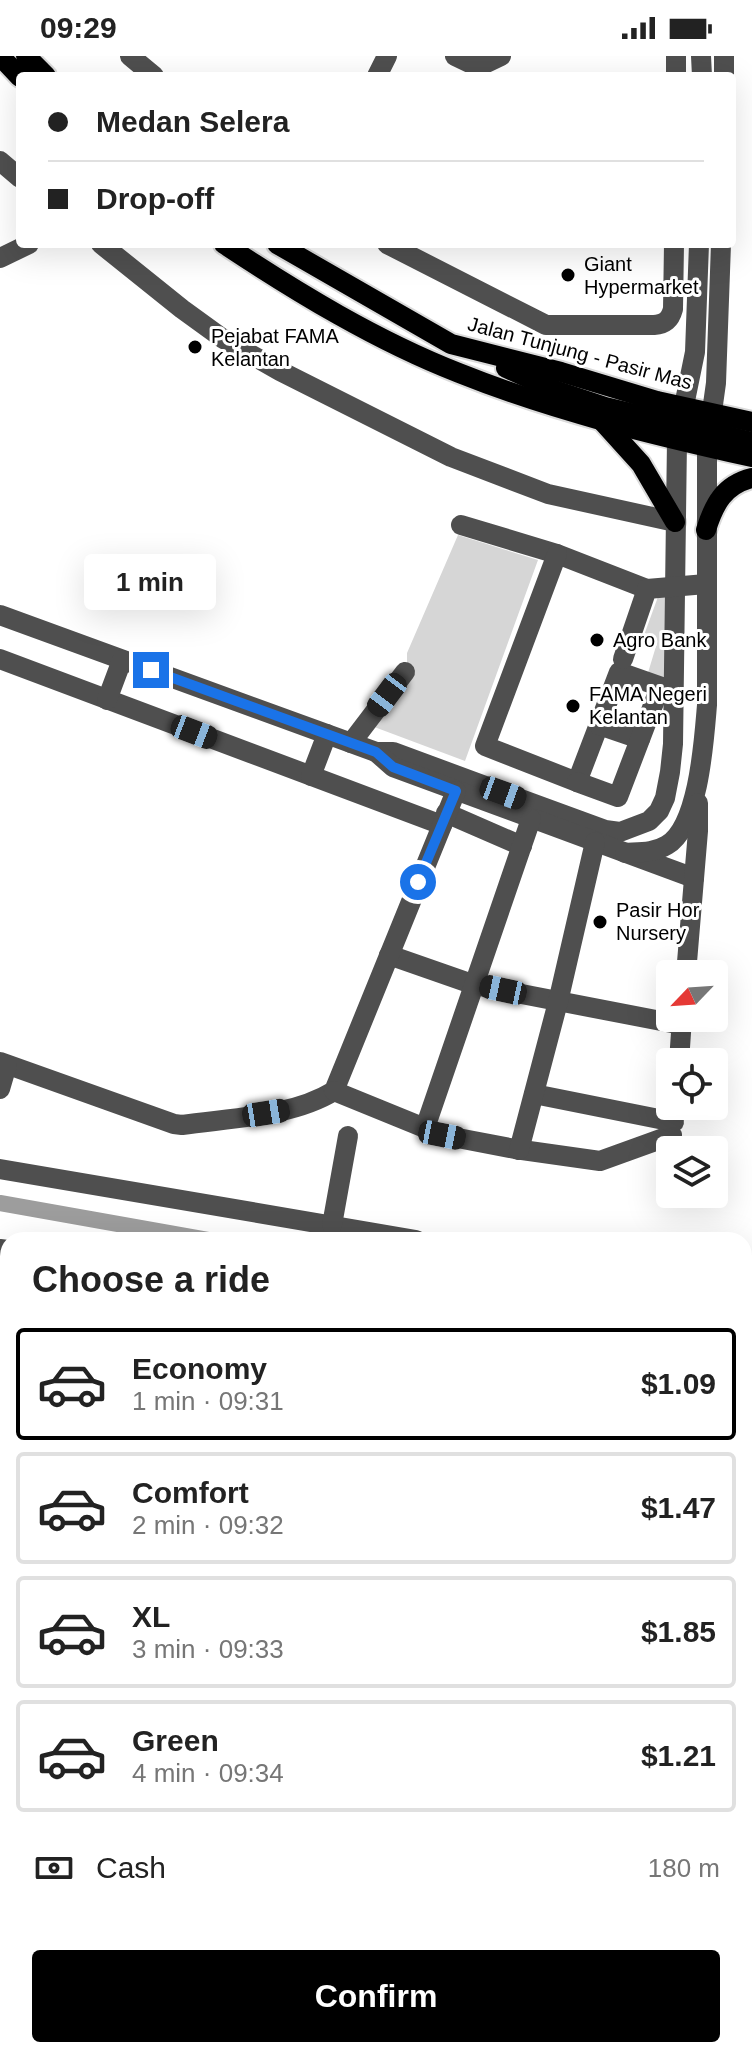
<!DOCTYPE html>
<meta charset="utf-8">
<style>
body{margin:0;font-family:Arial,sans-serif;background:#f6f6f6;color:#222;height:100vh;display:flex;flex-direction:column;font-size:30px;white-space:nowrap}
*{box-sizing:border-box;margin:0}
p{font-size:26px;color:#767676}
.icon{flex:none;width:44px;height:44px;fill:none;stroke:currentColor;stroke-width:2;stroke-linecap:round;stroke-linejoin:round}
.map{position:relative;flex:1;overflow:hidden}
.drawer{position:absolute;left:0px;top:1176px;width:752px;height:826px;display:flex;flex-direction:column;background:#fff;border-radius:24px 24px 0 0;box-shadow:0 8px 32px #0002}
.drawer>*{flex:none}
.banner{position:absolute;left:16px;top:16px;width:720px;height:176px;border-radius:8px;box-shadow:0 8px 32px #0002;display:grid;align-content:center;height:176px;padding:0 32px;background:#fff}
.needle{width:52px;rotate:245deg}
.controls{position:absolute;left:656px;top:904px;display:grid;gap:16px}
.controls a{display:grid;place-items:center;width:72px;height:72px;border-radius:8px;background:#fff;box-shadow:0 8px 32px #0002;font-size:40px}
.end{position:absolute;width:36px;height:36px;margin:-18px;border:10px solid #1a73e8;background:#fff;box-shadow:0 0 0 4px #fff}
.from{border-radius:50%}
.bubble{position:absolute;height:56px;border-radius:8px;background:#fff;box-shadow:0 8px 32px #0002;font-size:26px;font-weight:700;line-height:56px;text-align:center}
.car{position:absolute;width:24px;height:48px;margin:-24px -12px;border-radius:10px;box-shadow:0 0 6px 2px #0007;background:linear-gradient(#222 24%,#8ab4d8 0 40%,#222 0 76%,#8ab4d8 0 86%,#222 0)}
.banner b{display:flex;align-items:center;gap:28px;height:76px;font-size:30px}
.banner b+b{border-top:2px solid #e0e0e0}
.banner i{width:20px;height:20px;background:#222}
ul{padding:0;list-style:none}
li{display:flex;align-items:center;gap:24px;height:112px;margin:0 16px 12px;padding:0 16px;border:4px solid #e0e0e0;border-radius:8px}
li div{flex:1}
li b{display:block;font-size:30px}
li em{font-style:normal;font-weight:700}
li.active{border-color:#000}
li>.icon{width:72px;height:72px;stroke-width:1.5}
h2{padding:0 32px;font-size:36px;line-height:96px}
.pay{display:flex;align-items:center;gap:20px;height:88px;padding:0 32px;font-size:30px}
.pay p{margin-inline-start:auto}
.button{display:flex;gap:16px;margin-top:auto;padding:16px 32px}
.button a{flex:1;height:92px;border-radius:8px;background:#000;color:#fff;font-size:32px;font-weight:700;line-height:92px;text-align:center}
.status{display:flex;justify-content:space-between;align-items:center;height:56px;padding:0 40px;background:#fff;direction:ltr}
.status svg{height:22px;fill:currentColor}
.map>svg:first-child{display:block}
.green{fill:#d6d6d6}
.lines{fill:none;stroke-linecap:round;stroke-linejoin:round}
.canal{stroke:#9d9d9d;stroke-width:16}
.major-casing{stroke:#dbdbdb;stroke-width:24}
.path{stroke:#717171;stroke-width:3;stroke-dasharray:2 4;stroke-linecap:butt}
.minor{stroke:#4f4f4f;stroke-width:20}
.major{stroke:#000;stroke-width:20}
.route{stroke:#1a73e8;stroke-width:10}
.poi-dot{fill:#000;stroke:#fff;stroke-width:3}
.labels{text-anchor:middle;stroke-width:6;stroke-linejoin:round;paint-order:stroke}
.poi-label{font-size:20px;fill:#000;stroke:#fff;text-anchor:start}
.street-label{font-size:20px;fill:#000;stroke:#fff}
</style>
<div class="status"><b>09:29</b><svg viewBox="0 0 49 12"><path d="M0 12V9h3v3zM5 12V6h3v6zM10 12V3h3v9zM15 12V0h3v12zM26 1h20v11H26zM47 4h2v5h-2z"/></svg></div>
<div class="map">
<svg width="752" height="2001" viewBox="0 0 752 2001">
<rect width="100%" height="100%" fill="#fff"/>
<!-- green -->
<g class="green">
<path d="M458 479 538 504 465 705 369 669 407 628V597Z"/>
<path d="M659 538H671L670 627 647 620 657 587 643 582Z"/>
</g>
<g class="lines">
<!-- canal -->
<g class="canal">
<path d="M0 1147 208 1184"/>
<path d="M744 1259H752"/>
</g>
<defs>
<g id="major">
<path d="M0 0 20 21"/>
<path d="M26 0 46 20"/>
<path d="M224 188C298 237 377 285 459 317 554 355 653 379 752 401"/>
<path d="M277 188 451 288 561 316 657 345 752 366"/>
<path d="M506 312 557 335 605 351 752 386"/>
<path d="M603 366 641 408 675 466"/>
<path d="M706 474C714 448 724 429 752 422"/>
<path d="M744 1847 752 1844"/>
<path d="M0 1886 8 1888"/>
</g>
</defs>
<!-- major casing -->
<use href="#major" class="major-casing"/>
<!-- path -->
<path class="path" d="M744 1218 752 1219"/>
<!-- minor -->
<g class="minor">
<path d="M130 0 154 20"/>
<path d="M455 0 478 11 501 0"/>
<path d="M701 0 702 20"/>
<path d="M724 0V20"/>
<path d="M377 20 387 0"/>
<path d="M676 20V0"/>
<path d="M0 105 20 122"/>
<path d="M101 188 182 253 222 282 280 315 451 401 548 438 675 466"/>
<path d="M387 188 546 269H654C665 268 670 264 673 253L674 188"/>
<path d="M0 202 29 188"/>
<path d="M461 469 557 498 647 533"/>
<path d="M557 498 485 690 577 726 619 616 673 635"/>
<path d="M0 559 376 696H393L605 774 620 776 649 765 659 755 665 742 670 716 673 688 677 384 695 296 699 188"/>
<path d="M0 603 442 769"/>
<path d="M623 603 647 533 706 528"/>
<path d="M107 644 122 604"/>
<path d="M599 669 640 683"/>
<path d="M351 687 405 616"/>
<path d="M376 696 393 711 694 822"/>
<path d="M311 720 327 678"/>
<path d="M577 726 618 741 660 631"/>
<path d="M446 757 522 790"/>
<path d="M625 797C639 796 654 797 667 789 699 770 704 684 707 649V391L716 327 721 188"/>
<path d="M389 899 475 929 682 969"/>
<path d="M686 918 698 775V747"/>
<path d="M0 1006 174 1068 182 1069C230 1062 292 1061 334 1035L456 735"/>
<path d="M679 1006 682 962"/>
<path d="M0 1033 7 1009"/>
<path d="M334 1035 442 1079 515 1093 600 1105 672 1079"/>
<path d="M534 1038 674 1066"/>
<path d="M425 1072 531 763"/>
<path d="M519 1094 558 946 595 786"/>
<path d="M0 1113 416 1184"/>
<path d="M332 1169 348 1080"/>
<path d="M0 1193 8 1194"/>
<path d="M744 1293H752"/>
<path d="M0 1577 8 1576"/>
<path d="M0 1671 8 1668"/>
<path d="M744 1765 752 1782 751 1845"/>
<path d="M70 1994 112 2001"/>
<path d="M607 1994 632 2001"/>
<path d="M139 2001 144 1994"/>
<path d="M390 2001 394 1994"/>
</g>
<!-- major -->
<use href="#major" class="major"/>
</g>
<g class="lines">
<!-- route -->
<path class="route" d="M151 614 376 696 393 711 456 735 418 826"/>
</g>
<!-- markers -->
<g class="poi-dot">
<circle cx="568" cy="219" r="8"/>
<circle cx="195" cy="291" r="8"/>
<circle cx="597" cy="584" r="8"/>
<circle cx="573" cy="650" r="8"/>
<circle cx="600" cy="866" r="8"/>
</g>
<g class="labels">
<!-- poi labels -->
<g class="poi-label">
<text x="584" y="215">Giant<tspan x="584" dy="23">Hypermarket</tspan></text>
<text x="211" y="287">Pejabat FAMA<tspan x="211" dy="23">Kelantan</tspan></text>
<text x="613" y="591">Agro Bank</text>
<text x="589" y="645">FAMA Negeri<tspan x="589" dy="23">Kelantan</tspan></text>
<text x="616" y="861">Pasir Hor<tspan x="616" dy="23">Nursery</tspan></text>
</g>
<!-- street labels -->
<g class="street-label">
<text transform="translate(580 297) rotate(15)" y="7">Jalan Tunjung - Pasir Mas</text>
</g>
</g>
</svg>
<div class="controls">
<a><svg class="needle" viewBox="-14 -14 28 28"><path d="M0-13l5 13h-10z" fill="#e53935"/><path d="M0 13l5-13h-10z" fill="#767676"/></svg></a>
<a><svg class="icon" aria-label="locate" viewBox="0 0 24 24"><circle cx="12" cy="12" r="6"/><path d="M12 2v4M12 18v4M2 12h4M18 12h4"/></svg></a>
<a><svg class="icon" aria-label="layers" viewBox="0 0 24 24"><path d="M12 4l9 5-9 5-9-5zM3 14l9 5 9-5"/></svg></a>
</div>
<i class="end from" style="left:418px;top:826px"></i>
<i class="end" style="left:151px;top:614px"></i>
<div class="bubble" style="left:84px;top:498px;width:132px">1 min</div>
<i class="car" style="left:387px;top:639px;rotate:217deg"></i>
<i class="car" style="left:194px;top:676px;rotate:111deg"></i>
<i class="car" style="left:503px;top:737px;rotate:110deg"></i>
<i class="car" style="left:503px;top:934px;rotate:282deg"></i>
<i class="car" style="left:266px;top:1057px;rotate:81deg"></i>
<i class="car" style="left:442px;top:1079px;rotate:101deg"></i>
<div class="banner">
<b><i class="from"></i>Medan Selera</b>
<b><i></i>Drop-off</b>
</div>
<section class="drawer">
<h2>Choose a ride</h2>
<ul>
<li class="active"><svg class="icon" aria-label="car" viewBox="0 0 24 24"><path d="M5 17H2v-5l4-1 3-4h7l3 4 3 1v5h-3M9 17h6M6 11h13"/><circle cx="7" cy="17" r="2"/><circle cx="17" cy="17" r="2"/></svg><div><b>Economy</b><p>1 min · 09:31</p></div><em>$1.09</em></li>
<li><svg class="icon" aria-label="car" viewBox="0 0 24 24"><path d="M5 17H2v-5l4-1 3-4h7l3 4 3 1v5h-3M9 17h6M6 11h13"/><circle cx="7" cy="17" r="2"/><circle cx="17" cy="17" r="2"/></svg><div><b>Comfort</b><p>2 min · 09:32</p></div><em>$1.47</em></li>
<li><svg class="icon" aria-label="car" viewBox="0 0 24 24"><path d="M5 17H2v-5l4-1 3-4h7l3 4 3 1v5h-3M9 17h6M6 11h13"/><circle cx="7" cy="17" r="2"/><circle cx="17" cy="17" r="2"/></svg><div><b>XL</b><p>3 min · 09:33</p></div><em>$1.85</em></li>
<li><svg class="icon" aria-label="car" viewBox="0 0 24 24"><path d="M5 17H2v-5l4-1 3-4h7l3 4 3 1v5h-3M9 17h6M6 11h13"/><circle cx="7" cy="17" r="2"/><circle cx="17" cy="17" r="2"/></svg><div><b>Green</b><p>4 min · 09:34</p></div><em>$1.21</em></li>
</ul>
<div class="pay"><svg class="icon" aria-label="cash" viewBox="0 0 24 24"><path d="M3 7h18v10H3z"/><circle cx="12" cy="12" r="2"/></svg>Cash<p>180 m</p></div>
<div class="button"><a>Confirm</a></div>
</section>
</div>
